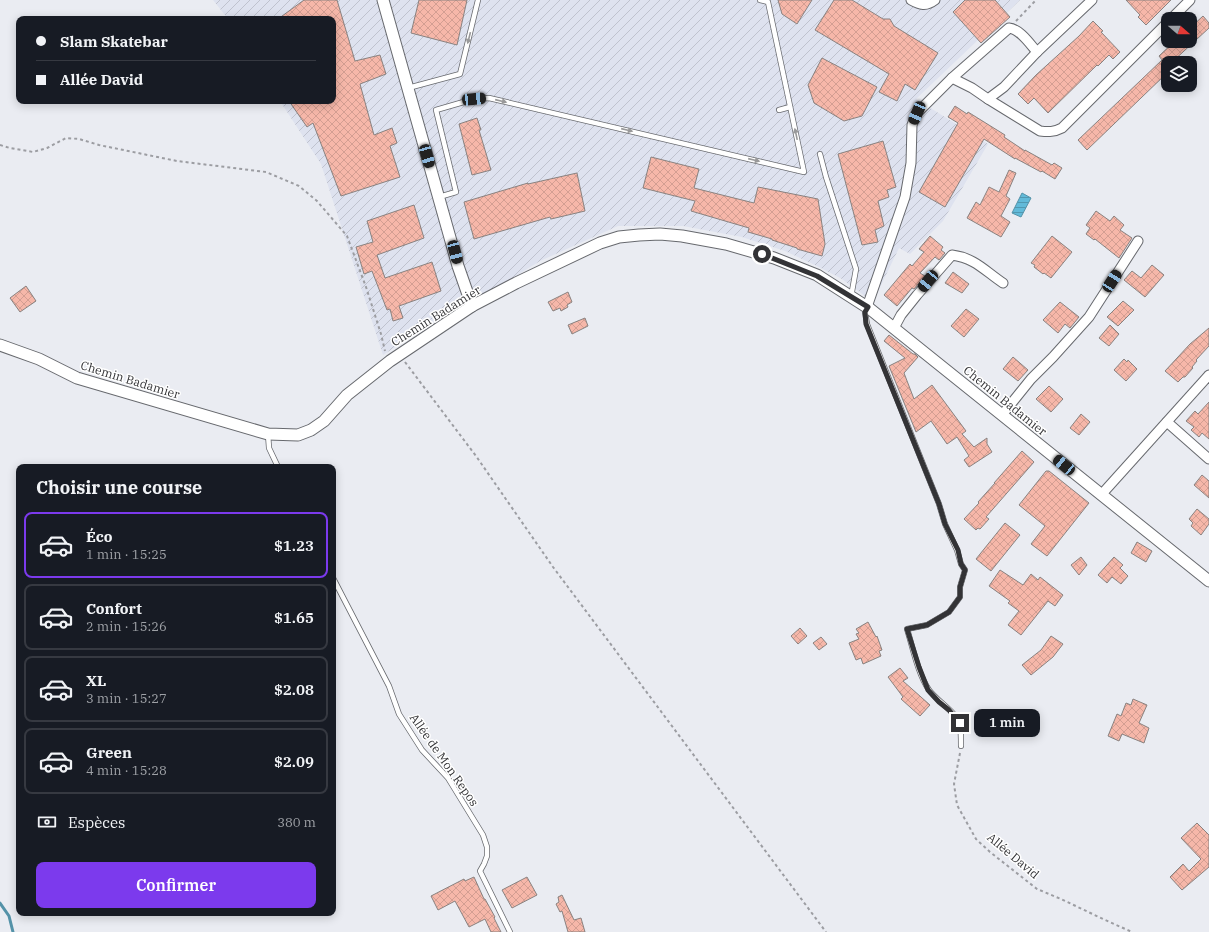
<!DOCTYPE html>
<html lang="fr">
<meta charset="utf-8">
<style>
body{margin:0;font-family:"IBM Plex Serif",serif;background:#20242c;color:#f1f3f6;height:100vh;display:flex;flex-direction:column;font-size:15px;white-space:nowrap}
*{box-sizing:border-box;margin:0}
p{font-size:13px;color:#9ea1a6}
.icon{flex:none;width:22px;height:22px;fill:none;stroke:currentColor;stroke-width:2;stroke-linecap:round;stroke-linejoin:round}
.map{position:relative;flex:1;overflow:hidden}
.side{position:absolute;left:16px;top:464px;width:320px;height:452px;display:flex;flex-direction:column;background:#171b24;border-radius:8px;box-shadow:0 2px 10px #0003}
.side>*{flex:none}
.banner{position:absolute;left:16px;top:16px;width:320px;height:88px;border-radius:8px;box-shadow:0 2px 10px #0003;display:grid;align-content:center;height:88px;padding:0 20px;background:#171b24}
.needle{width:26px;rotate:110deg}
.tools{position:absolute;left:1161px;top:12px;display:grid;gap:8px}
.tools a{display:grid;place-items:center;width:36px;height:36px;border-radius:8px;background:#171b24;box-shadow:0 2px 10px #0003;font-size:20px}
.end{position:absolute;width:18px;height:18px;margin:-9px;border:5px solid #333336;background:#fff;box-shadow:0 0 0 2px #fff}
.from{border-radius:50%}
.bubble{position:absolute;height:28px;border-radius:8px;background:#171b24;box-shadow:0 2px 10px #0003;font-size:13px;font-weight:600;line-height:28px;text-align:center}
.car{position:absolute;width:12px;height:24px;margin:-12px -6px;border-radius:5px;box-shadow:0 0 3px 1px #0007;background:linear-gradient(#222 24%,#8ab4d8 0 40%,#222 0 76%,#8ab4d8 0 86%,#222 0)}
.banner b{display:flex;align-items:center;gap:14px;height:38px;font-size:15px}
.banner b+b{border-top:1px solid #363941}
.banner i{width:10px;height:10px;background:#f1f3f6}
ul{padding:0;list-style:none}
li{display:flex;align-items:center;gap:12px;height:66px;margin:0 8px 6px;padding:0 12px;border:2px solid #363941;border-radius:8px}
li div{flex:1}
li b{display:block;font-size:15px}
li em{font-style:normal;font-weight:600}
li.current{border-color:#7c3aed}
li>.icon{width:36px;height:36px;stroke-width:1.5}
h2{padding:0 20px;font-size:18px;line-height:48px}
.pay{display:flex;align-items:center;gap:10px;height:44px;padding:0 20px;font-size:15px}
.pay p{margin-inline-start:auto}
.primary-button{display:flex;gap:8px;margin-top:auto;padding:8px 20px}
.primary-button a{flex:1;height:46px;border-radius:8px;background:#7c3aed;color:#fff;font-size:16px;font-weight:600;line-height:46px;text-align:center}
.map>svg:first-child{display:block}
.industrial{fill:url(#industrial-furrows)}
.water{fill:url(#water-rules);stroke:#5492a8}
.lines{fill:none;stroke-linecap:round;stroke-linejoin:round}
.stream{stroke:#5492a8;stroke-width:3}
.building{fill:url(#building-cross-hatch);stroke:#898280}
.service-casing{stroke:#67696e;stroke-width:6}
.minor-casing{stroke:#67696e;stroke-width:11}
.tertiary-casing{stroke:#67696e;stroke-width:13}
.path{stroke:#9c9da2;stroke-width:2;stroke-dasharray:3 3;stroke-linecap:butt}
.service{stroke:#fff;stroke-width:4.5}
.minor{stroke:#fff;stroke-width:9}
.tertiary{stroke:#fff;stroke-width:11}
.oneway{fill:#99999a}
.route{stroke:#333336;stroke-width:5}
.labels{text-anchor:middle;stroke-width:3;stroke-linejoin:round;paint-order:stroke}
.street-label{font-size:12px;fill:#333336;stroke:#fff}
</style>
<div class="map">
<svg width="1209" height="932" viewBox="0 0 1209 932">
<defs>
<pattern id="industrial-furrows" width="10" height="10" patternUnits="userSpaceOnUse"><rect width="10" height="10" fill="#dee2ef"/><path d="M-1 1l2-2M0 10L10 0M9 11l2-2" fill="none" stroke="#bfc2ce"/></pattern>
<pattern id="water-rules" width="6" height="5" patternUnits="userSpaceOnUse"><rect width="6" height="5" fill="#62bad9"/><path d="M0 2.5h6" fill="none" stroke="#5198b1"/></pattern>
<pattern id="building-cross-hatch" width="8" height="8" patternUnits="userSpaceOnUse"><rect width="8" height="8" fill="#f6b7a9"/><path d="M0 0l8 8M0 8l8-8" fill="none" stroke="#d39e92"/></pattern>
</defs>
<rect width="100%" height="100%" fill="#eaecf2"/>
<!-- industrial -->
<path class="industrial" d="M213 0H1020L916 99 988 144 943 221 910 254 899 248 873 302 842 279 817 266 785 251 742 237 683 226H618L540 261 514 277 448 313 383 355 321 164 280 101H333V19H228Z"/>
<!-- water -->
<path class="water" d="M1022 193 1031 198 1021 217 1012 213Z"/>
<g class="lines">
<!-- stream -->
<path class="stream" d="M0 903 9 916 13 932"/>
</g>
<!-- building -->
<g class="building">
<path d="M304 0H337L355 61 380 55 386 74 360 84 374 135 392 128 397 143 390 146 400 177 341 196 313 123 307 127 289 101H333V19H278Z"/>
<path d="M419 0H467L457 45 411 33Z"/>
<path d="M778 0H812L797 24 782 14Z"/>
<path d="M834 0H852L883 19H890L894 26 938 53 915 90 905 84 897 101 879 92 889 74 815 30Z"/>
<path d="M965 0H995L1010 17 981 43 953 12Z"/>
<path d="M1126 0H1171L1146 25 1138 17 1140 15Z"/>
<path d="M1203 16 1209 23V28L1171 63H1168V72L1087 150 1078 140 1162 60 1159 56 1175 41H1190V28Z"/>
<path d="M1093 21 1103 31 1101 32 1120 52 1113 59 1109 55 1098 66 1097 65 1048 113 1034 98 1028 104 1018 94 1036 75 1079 36Z"/>
<path d="M822 58 877 87 862 116 844 121 814 103 808 85Z"/>
<path d="M955 106 967 114 968 112 1005 135 1004 137 1025 151V150L1052 165 1054 163 1062 168 1055 179 1042 171 1041 172 1015 158V159L984 139 945 207 919 192 958 123 948 117Z"/>
<path d="M477 118 481 130H479L491 170 472 175 459 124Z"/>
<path d="M883 141 896 187 887 190 889 197 878 201 884 226 875 230 878 242 862 245 838 154Z"/>
<path d="M651 157 699 169 694 188 754 203 758 187 818 199 825 244 822 256 797 249V248L772 240V239L748 232 749 228 691 211 695 201 643 188Z"/>
<path d="M1009 170 1016 173 1006 196 1010 199 1001 216 1010 222 1001 237 967 218 976 202 980 205 989 187 999 192Z"/>
<path d="M577 173 585 211 551 219 550 217 474 239 464 202 528 183V184Z"/>
<path d="M414 205 424 238 377 255 385 278 432 262 441 291 399 306 403 318 393 321 390 309 387 310 372 271 364 274 356 247 373 242 367 221Z"/>
<path d="M1096 211 1110 221 1114 216 1124 225 1120 230 1132 238 1119 258 1095 239 1094 240 1086 234 1090 228 1086 225Z"/>
<path d="M930 236 943 247 941 250 945 253 939 260 935 257 920 273 925 276 914 289 912 288 897 306 884 295 910 264 912 266 924 252 919 249Z"/>
<path d="M1052 236 1072 252 1051 278 1044 273 1043 274 1034 267 1035 265 1031 263Z"/>
<path d="M1152 265 1164 275 1145 297 1124 280 1132 271 1141 278Z"/>
<path d="M953 272 969 284 962 293 945 283Z"/>
<path d="M26 286 36 301 20 312 10 298Z"/>
<path d="M568 292 572 302 567 305 568 307 561 311 560 308 553 311 548 302Z"/>
<path d="M1123 301 1134 310 1118 326 1107 317Z"/>
<path d="M1060 302 1079 317 1070 328 1065 324 1058 333 1043 320Z"/>
<path d="M966 309 979 319 964 337 951 326Z"/>
<path d="M585 318 588 326 572 334 568 325Z"/>
<path d="M1110 325 1119 334 1109 346 1099 338Z"/>
<path d="M1209 328V346L1196 360 1197 361 1192 367 1193 368 1185 377H1183L1178 382 1165 371 1190 344Z"/>
<path d="M889 335 913 354H915L918 357 904 373 914 399 932 385 966 431 962 434 974 447 987 438V444L992 452 969 467 964 460 969 456 957 437 947 444 931 421 916 432 889 366 905 358 884 341Z"/>
<path d="M1013 357 1028 370 1018 381 1003 369Z"/>
<path d="M1124 359 1127 362 1128 360 1137 369 1126 381 1114 370Z"/>
<path d="M1049 386 1063 399 1051 412 1036 399Z"/>
<path d="M1209 402V439L1202 433 1199 437 1191 430 1194 427 1186 421 1195 411 1198 414Z"/>
<path d="M1081 414 1090 422 1079 435 1070 428Z"/>
<path d="M1022 451 1034 462 986 517 989 519 980 529 978 528 976 530 964 519 979 503 978 502 995 483H994Z"/>
<path d="M1046 471H1049L1089 503 1047 556 1031 544 1045 526 1019 505Z"/>
<path d="M1202 475 1209 481V498L1194 485Z"/>
<path d="M1197 509 1209 519V524L1201 535 1191 526 1193 523 1189 519Z"/>
<path d="M1005 523 1020 535 991 571 976 559Z"/>
<path d="M1137 542 1152 551 1146 562 1131 553Z"/>
<path d="M1081 557 1087 565 1079 575 1071 565Z"/>
<path d="M1114 557 1123 565 1120 568 1128 576 1121 584 1112 577 1107 583 1098 575Z"/>
<path d="M1000 570 1023 585 1031 574 1038 580 1040 577 1063 595 1055 606 1048 601 1021 635 1008 625 1019 611 1008 603 1010 601 989 586Z"/>
<path d="M868 622 876 637 877 636 882 650 879 651 881 656 863 664 861 658 856 660 849 643 859 639 856 634 859 633 856 629Z"/>
<path d="M800 628 807 636 798 644 791 636Z"/>
<path d="M1051 636 1063 644 1053 657 1031 675 1022 665 1041 650Z"/>
<path d="M821 637 827 644 819 650 813 643Z"/>
<path d="M900 668 908 678 903 681 930 705 920 716 901 699 903 697 888 677Z"/>
<path d="M1133 699 1147 705 1139 723 1149 728 1144 743 1122 734 1119 741 1108 736 1117 714 1121 716 1126 703 1131 705Z"/>
<path d="M1197 823 1209 835V867L1182 890 1170 877 1183 864 1189 871 1201 859 1181 838Z"/>
<path d="M474 877 484 899H485L495 917 494 918 501 932H491L485 919 469 927 455 901 438 910 431 896 464 879 465 881Z"/>
<path d="M527 877 537 895 512 908 502 890Z"/>
<path d="M562 895 574 920 581 918 585 932H568L562 911 560 912 556 904 559 902 558 897Z"/>
</g>
<g class="lines">
<defs>
<g id="service">
<path d="M408 88 460 74 478 0"/>
<path d="M779 110 790 107"/>
<path d="M820 154 826 177 856 269 851 297"/>
<path d="M439 197 456 192 436 110 474 99 489 98 804 172 768 2 760 0"/>
<path d="M867 307 865 312 867 324 939 504 945 524 957 550 961 564 965 570 960 587V597L949 612 927 625 907 629C913 648 918 674 929 690 936 700 958 714 960 724 961 731 961 739 961 746"/>
<path d="M268 434 269 448 278 467"/>
<path d="M333 578 389 686 399 714 422 750 448 778 483 835 487 847V856L484 864 480 871 510 932"/>
</g>
<g id="minor">
<path d="M911 0C920 5 926 7 935 0"/>
<path d="M1171 19 1190 0"/>
<path d="M952 78 972 88 988 99 1004 87 1037 52 1092 0"/>
<path d="M988 99 1040 131C1049 132 1054 132 1062 128L1168 22"/>
<path d="M867 307 905 197 911 163 912 125 917 113 952 78 1009 28C1020 29 1030 44 1037 52"/>
<path d="M894 328 901 315 917 295 952 255C975 258 985 271 1003 283"/>
<path d="M1002 415 1031 379 1053 357 1089 317 1138 241"/>
<path d="M1167 422 1209 459"/>
<path d="M1101 495 1209 375"/>
</g>
<g id="tertiary">
<path d="M383 0 458 266 472 306"/>
<path d="M0 345 39 359 77 378 268 434 298 435 311 430 324 421 347 395 390 361 472 306 516 283 600 243 619 237 639 235 660 234 682 236 726 244 774 258 817 275 870 309 1209 581"/>
</g>
</defs>
<!-- service casing -->
<use href="#service" class="service-casing"/>
<!-- minor casing -->
<use href="#minor" class="minor-casing"/>
<!-- tertiary casing -->
<use href="#tertiary" class="tertiary-casing"/>
<!-- path -->
<g class="path">
<path d="M1016 21 1036 0"/>
<path d="M0 145 10 148 33 152 47 148 66 138 79 139 99 145 177 161 266 172 299 186 317 201 347 236 366 287 381 334 385 351"/>
<path d="M405 362 476 456 553 567 826 932"/>
<path d="M960 753 954 784 957 805 976 839 990 852 1037 889 1061 899 1103 919 1132 932"/>
</g>
<!-- service -->
<use href="#service" class="service"/>
<!-- minor -->
<use href="#minor" class="minor"/>
<!-- tertiary -->
<use href="#tertiary" class="tertiary"/>
</g>
<!-- one-way arrows -->
<defs><path id="oneway-solid" d="M-6-.8H1V-3.2L6.5 0L1 3.2V.8H-6Z"/></defs>
<g class="oneway">
<use href="#oneway-solid" transform="translate(469 38) rotate(104)"/>
<use href="#oneway-solid" transform="translate(501 101) rotate(13)"/>
<use href="#oneway-solid" transform="translate(627 130) rotate(13)"/>
<use href="#oneway-solid" transform="translate(796 134) rotate(-102)"/>
<use href="#oneway-solid" transform="translate(754 160) rotate(13)"/>
</g>
<g class="lines">
<!-- route -->
<path class="route" d="M762 254 817 276 868 307 865 312 866 324 939 504 945 524 958 550 961 564 965 570 960 587V597L949 612 927 625 907 629 919 667 928 690 939 702 949 710 960 723"/>
</g>
<g class="labels">
<!-- street labels -->
<g class="street-label">
<text transform="translate(436 316) rotate(-32)" y="4">Chemin Badamier</text>
<text transform="translate(130 380) rotate(17)" y="4">Chemin Badamier</text>
<text transform="translate(1005 401) rotate(39)" y="4">Chemin Badamier</text>
<text transform="translate(444 760) rotate(55)" y="4">Allée de Mon Repos</text>
<text transform="translate(1013 856) rotate(40)" y="4">Allée David</text>
</g>
</g>
</svg>
<div class="tools">
<a><svg class="needle" viewBox="-14 -14 28 28"><path d="M0-13l5 13h-10z" fill="#e53935"/><path d="M0 13l5-13h-10z" fill="#9ea1a6"/></svg></a>
<a><svg class="icon" aria-label="layers" viewBox="0 0 24 24"><path d="M12 4l9 5-9 5-9-5zM3 14l9 5 9-5"/></svg></a>
</div>
<i class="end from" style="left:762px;top:254px"></i>
<i class="end" style="left:960px;top:723px"></i>
<div class="bubble" style="left:974px;top:709px;width:66px">1 min</div>
<i class="car" style="left:474px;top:99px;rotate:85deg"></i>
<i class="car" style="left:917px;top:113px;rotate:203deg"></i>
<i class="car" style="left:427px;top:156px;rotate:164deg"></i>
<i class="car" style="left:455px;top:252px;rotate:165deg"></i>
<i class="car" style="left:928px;top:281px;rotate:219deg"></i>
<i class="car" style="left:1112px;top:281px;rotate:33deg"></i>
<i class="car" style="left:1064px;top:465px;rotate:309deg"></i>
<div class="banner">
<b><i class="from"></i>Slam Skatebar</b>
<b><i></i>Allée David</b>
</div>
<section class="side">
<h2>Choisir une course</h2>
<ul>
<li class="current"><svg class="icon" aria-label="car" viewBox="0 0 24 24"><path d="M5 17H2v-5l4-1 3-4h7l3 4 3 1v5h-3M9 17h6M6 11h13"/><circle cx="7" cy="17" r="2"/><circle cx="17" cy="17" r="2"/></svg><div><b>Éco</b><p>1 min · 15:25</p></div><em>$1.23</em></li>
<li><svg class="icon" aria-label="car" viewBox="0 0 24 24"><path d="M5 17H2v-5l4-1 3-4h7l3 4 3 1v5h-3M9 17h6M6 11h13"/><circle cx="7" cy="17" r="2"/><circle cx="17" cy="17" r="2"/></svg><div><b>Confort</b><p>2 min · 15:26</p></div><em>$1.65</em></li>
<li><svg class="icon" aria-label="car" viewBox="0 0 24 24"><path d="M5 17H2v-5l4-1 3-4h7l3 4 3 1v5h-3M9 17h6M6 11h13"/><circle cx="7" cy="17" r="2"/><circle cx="17" cy="17" r="2"/></svg><div><b>XL</b><p>3 min · 15:27</p></div><em>$2.08</em></li>
<li><svg class="icon" aria-label="car" viewBox="0 0 24 24"><path d="M5 17H2v-5l4-1 3-4h7l3 4 3 1v5h-3M9 17h6M6 11h13"/><circle cx="7" cy="17" r="2"/><circle cx="17" cy="17" r="2"/></svg><div><b>Green</b><p>4 min · 15:28</p></div><em>$2.09</em></li>
</ul>
<div class="pay"><svg class="icon" aria-label="cash" viewBox="0 0 24 24"><path d="M3 7h18v10H3z"/><circle cx="12" cy="12" r="2"/></svg>Espèces<p>380 m</p></div>
<div class="primary-button"><a>Confirmer</a></div>
</section>
</div>
